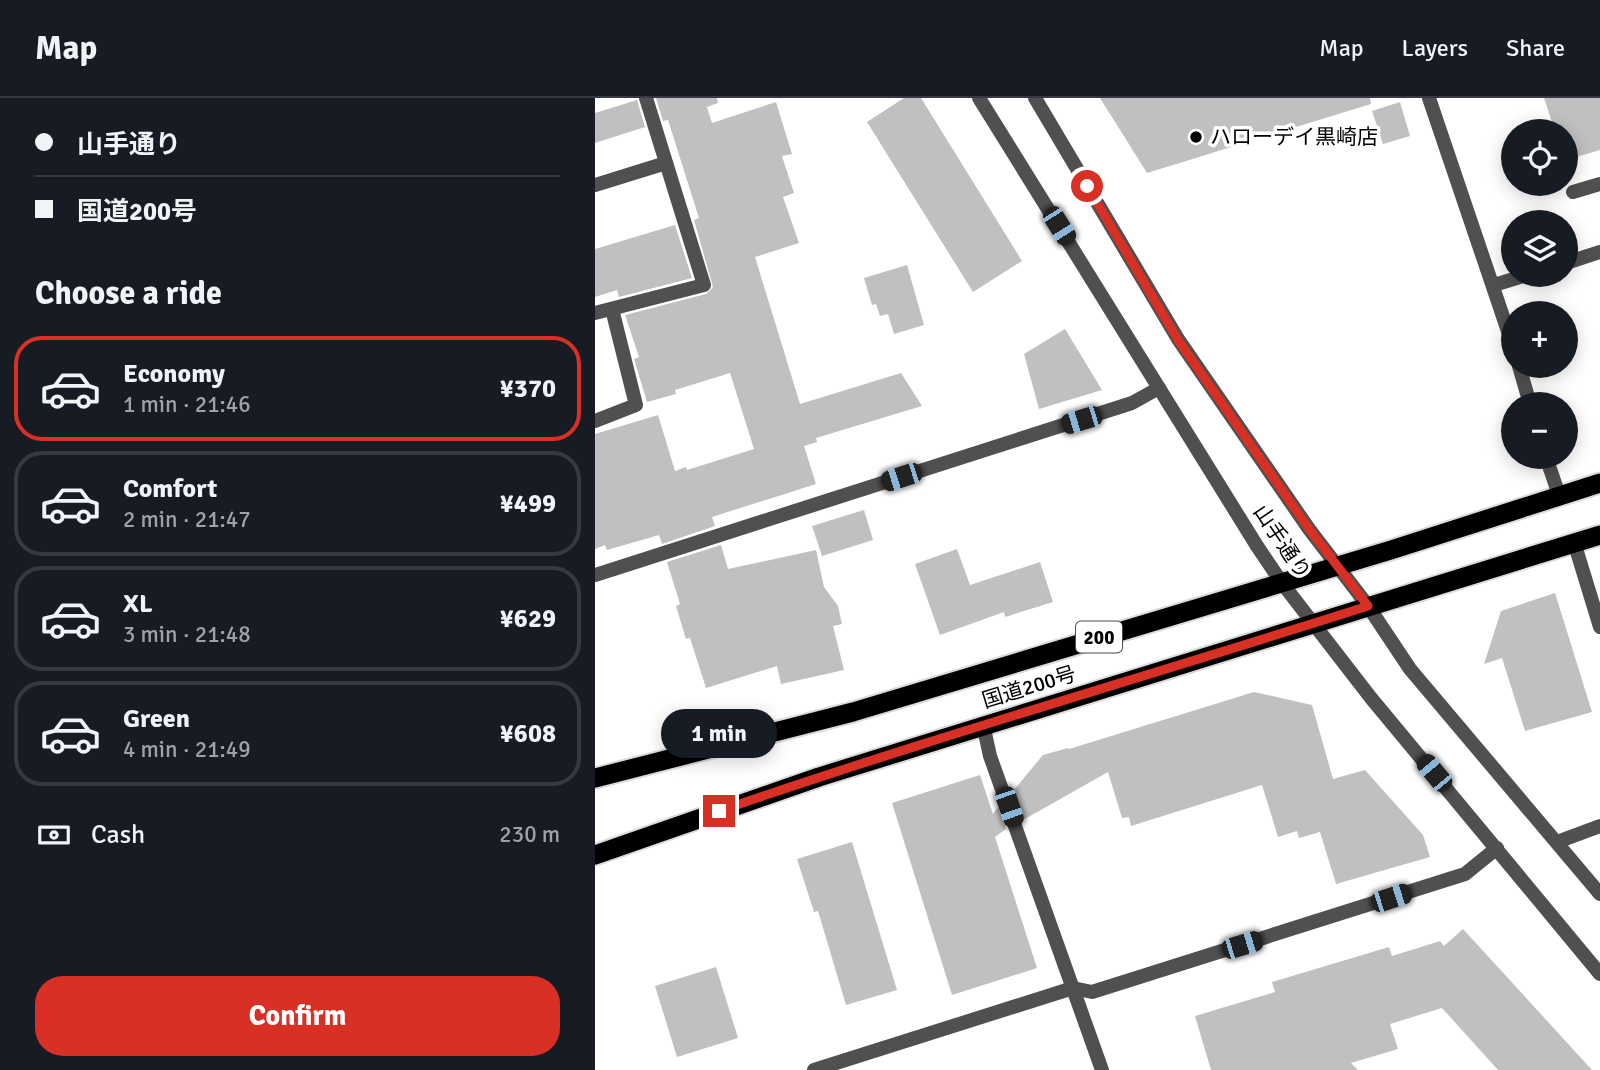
<!DOCTYPE html>
<meta charset="utf-8">
<style>
body{margin:0;font-family:Signika,"Noto Sans JP",sans-serif;background:#20242c;color:#f1f3f6;height:100vh;display:flex;flex-direction:column;font-size:26px;white-space:nowrap}
*{box-sizing:border-box;margin:0}
p{font-size:23px;color:#9ea1a6}
.icon{flex:none;width:38px;height:38px;fill:none;stroke:currentColor;stroke-width:2;stroke-linecap:round;stroke-linejoin:round}
.map{position:relative;flex:1;overflow:hidden}
.side{display:flex;flex-direction:column;background:#171b24;width:595px}
.side>*{flex:none}
.banner{display:grid;align-content:center;height:154px;padding:0 35px;background:#171b24}
.tools{position:absolute;left:906px;top:21px;display:grid;gap:14px}
.tools a{display:grid;place-items:center;width:77px;height:77px;border-radius:50%;background:#171b24;box-shadow:0 4px 18px #0003;font-size:35px}
.end{position:absolute;width:32px;height:32px;margin:-16px;border:9px solid #d93025;background:#fff;box-shadow:0 0 0 4px #fff}
.from{border-radius:50%}
.bubble{position:absolute;height:49px;border-radius:24px;background:#171b24;box-shadow:0 4px 18px #0003;font-size:23px;font-weight:700;line-height:49px;text-align:center}
.car{position:absolute;width:21px;height:42px;margin:-21px -10px;border-radius:9px;box-shadow:0 0 5px 2px #0007;background:linear-gradient(#222 24%,#8ab4d8 0 40%,#222 0 76%,#8ab4d8 0 86%,#222 0)}
.banner b{display:flex;align-items:center;gap:24px;height:66px;font-size:26px}
.banner b+b{border-top:2px solid #363941}
.banner i{width:18px;height:18px;background:#f1f3f6}
ul{padding:0;list-style:none}
li{display:flex;align-items:center;gap:21px;height:105px;margin:0 14px 10px;padding:0 21px;border:4px solid #363941;border-radius:28px}
li div{flex:1}
li b{display:block;font-size:26px}
li em{font-style:normal;font-weight:700}
li.active{border-color:#d93025}
li>.icon{width:63px;height:63px;stroke-width:1.5}
h2{padding:0 35px;font-size:32px;line-height:84px}
.pay{display:flex;align-items:center;gap:18px;height:77px;padding:0 35px;font-size:26px}
.pay p{margin-inline-start:auto}
.button{display:flex;gap:14px;margin-top:auto;padding:14px 35px}
.button a{flex:1;height:80px;border-radius:28px;background:#d93025;color:#fff;font-size:28px;font-weight:700;line-height:80px;text-align:center}
header{display:flex;align-items:center;gap:42px;box-sizing:border-box;height:98px;padding:0 35px;background:#171b24;border-bottom:2px solid #363941}
header strong{font-size:33px}
nav{display:flex;gap:38px;margin-inline-start:auto;font-size:24px}
main{display:flex;flex:1;min-height:0}
.map>svg:first-child{display:block}
.building{fill:#c0c0c0}
.lines{fill:none;stroke-linecap:round;stroke-linejoin:round}
.trunk-casing{stroke:#dbdbdb;stroke-width:23}
.service{stroke:#505050;stroke-width:14}
.minor{stroke:#505050;stroke-width:14}
.tertiary{stroke:#505050;stroke-width:14}
.trunk{stroke:#000;stroke-width:19}
.route{stroke:#d93025;stroke-width:9}
.poi-dot{fill:#000;stroke:#fff;stroke-width:2.5}
.labels{text-anchor:middle;stroke-width:7;stroke-linejoin:round;paint-order:stroke}
.shield{fill:#fff;stroke:#4c4c4c;stroke-width:2}
.shield-label{font-size:19px;font-weight:bold;fill:#000}
.poi-label{font-size:21px;fill:#000;stroke:#fff;text-anchor:start}
.street-label{font-size:21px;fill:#000;stroke:#fff}
</style>
<header>
<strong>Map</strong>
<nav><a>Map</a><a>Layers</a><a>Share</a></nav>
</header>
<main>
<section class="side">
<div class="banner">
<b><i class="from"></i>山手通り</b>
<b><i></i>国道200号</b>
</div>
<h2>Choose a ride</h2>
<ul>
<li class="active"><svg class="icon" aria-label="car" viewBox="0 0 24 24"><path d="M5 17H2v-5l4-1 3-4h7l3 4 3 1v5h-3M9 17h6M6 11h13"/><circle cx="7" cy="17" r="2"/><circle cx="17" cy="17" r="2"/></svg><div><b>Economy</b><p>1 min · 21:46</p></div><em>¥370</em></li>
<li><svg class="icon" aria-label="car" viewBox="0 0 24 24"><path d="M5 17H2v-5l4-1 3-4h7l3 4 3 1v5h-3M9 17h6M6 11h13"/><circle cx="7" cy="17" r="2"/><circle cx="17" cy="17" r="2"/></svg><div><b>Comfort</b><p>2 min · 21:47</p></div><em>¥499</em></li>
<li><svg class="icon" aria-label="car" viewBox="0 0 24 24"><path d="M5 17H2v-5l4-1 3-4h7l3 4 3 1v5h-3M9 17h6M6 11h13"/><circle cx="7" cy="17" r="2"/><circle cx="17" cy="17" r="2"/></svg><div><b>XL</b><p>3 min · 21:48</p></div><em>¥629</em></li>
<li><svg class="icon" aria-label="car" viewBox="0 0 24 24"><path d="M5 17H2v-5l4-1 3-4h7l3 4 3 1v5h-3M9 17h6M6 11h13"/><circle cx="7" cy="17" r="2"/><circle cx="17" cy="17" r="2"/></svg><div><b>Green</b><p>4 min · 21:49</p></div><em>¥608</em></li>
</ul>
<div class="pay"><svg class="icon" aria-label="cash" viewBox="0 0 24 24"><path d="M3 7h18v10H3z"/><circle cx="12" cy="12" r="2"/></svg>Cash<p>230 m</p></div>
<div class="button"><a>Confirm</a></div>
</section>
<div class="map">
<svg width="1005" height="972" viewBox="0 0 1005 972">
<rect width="100%" height="100%" fill="#fff"/>
<!-- building -->
<g class="building">
<path d="M61 0H122L123 5 112 9 117 25 181 4 197 56 187 58 199 95 188 99 204 145 160 159 205 306 306 275 327 308 221 340 222 344 209 348 221 386 117 419 120 428 67 446 64 437 12 452 10 447 0 451V336L63 317 80 373 91 369 92 372 159 351 135 275 80 292 81 296 52 304 39 261 44 259 30 217 111 196 118 189 99 122 104 120 73 22 68 23Z"/>
<path d="M309 0H326L427 163 378 194 272 24Z"/>
<path d="M505 0H775L776 6 552 75Z"/>
<path d="M949 0H1005V52L971 62V33H960Z"/>
<path d="M42 2 50 29 0 45V15Z"/>
<path d="M805 4 815 38 788 46 777 13Z"/>
<path d="M80 127 97 180 24 199 22 192 0 199V151Z"/>
<path d="M312 167 329 227 299 236 293 216 285 218 281 206 277 207 269 180Z"/>
<path d="M470 231 507 292 444 311 429 256Z"/>
<path d="M269 412 278 442 227 458 217 428Z"/>
<path d="M126 447 133 471 221 452 229 489 243 508 247 526 238 528 249 572 186 586 182 568 111 590 95 540 91 541 81 508 85 506 72 464Z"/>
<path d="M362 451 375 487 445 464 458 504 410 519 409 514 345 537 320 466Z"/>
<path d="M960 495 997 614 930 633 907 560 889 566 906 513Z"/>
<path d="M659 594 717 607 738 681 770 672 828 737 835 759 741 786 725 734 704 740 702 733 683 739 667 687 536 728 534 719 527 720 513 674 428 722 418 693 448 657 473 650 474 651Z"/>
<path d="M385 677 398 716 403 709 411 731 400 739 442 870 357 897 297 705Z"/>
<path d="M257 744 302 892 251 907 223 813 219 814 202 761Z"/>
<path d="M868 831 997 972H903L847 910 795 926 803 951 756 965 763 972H616L600 918 680 894 677 884 794 849 797 858 845 843 849 848Z"/>
<path d="M121 869 143 940 82 959 60 888Z"/>
</g>
<g class="lines">
<defs>
<g id="trunk">
<path d="M0 680 258 614 796 452 1005 385"/>
<path d="M0 757 224 679 1005 437"/>
</g>
</defs>
<!-- trunk casing -->
<use href="#trunk" class="trunk-casing"/>
<!-- service -->
<g class="service">
<path d="M978 94 1005 86"/>
<path d="M971 165 1005 154"/>
<path d="M899 187 932 177"/>
</g>
<!-- minor -->
<g class="minor">
<path d="M834 0 919 251"/>
<path d="M0 87 71 65"/>
<path d="M0 215 109 187 51 0"/>
<path d="M924 268 935 306"/>
<path d="M0 323 41 307 17 211"/>
<path d="M951 359 964 397"/>
<path d="M979 444 1005 529"/>
<path d="M0 477 537 305 564 290"/>
<path d="M388 626 395 658 507 972"/>
<path d="M962 744 1005 728"/>
<path d="M219 972 478 890 497 894 870 776 902 750"/>
</g>
<!-- tertiary -->
<g class="tertiary">
<path d="M384 0 662 448 687 485 776 600 1005 876"/>
<path d="M440 0 583 241 714 431 773 508 815 571 1005 796"/>
</g>
<!-- trunk -->
<use href="#trunk" class="trunk"/>
</g>
<g class="lines">
<!-- route -->
<path class="route" d="M124 713C339 639 557 577 773 508L714 431 583 242 492 88"/>
</g>
<!-- markers -->
<circle class="poi-dot" cx="601" cy="39" r="7"/>
<g class="labels">
<!-- shield labels -->
<rect class="shield" x="481" y="523.5" width="46" height="31" rx="5"/>
<g class="shield-label">
<text x="504" y="546">200</text>
</g>
<!-- poi labels -->
<g class="poi-label">
<text x="615" y="46">ハローデイ黒崎店</text>
</g>
<!-- street labels -->
<g class="street-label">
<text transform="translate(687 444) rotate(56)" y="7">山手通り</text>
<text transform="translate(434 589) rotate(-17)" y="7">国道200号</text>
</g>
</g>
</svg>
<div class="tools">
<a><svg class="icon" aria-label="locate" viewBox="0 0 24 24"><circle cx="12" cy="12" r="6"/><path d="M12 2v4M12 18v4M2 12h4M18 12h4"/></svg></a>
<a><svg class="icon" aria-label="layers" viewBox="0 0 24 24"><path d="M12 4l9 5-9 5-9-5zM3 14l9 5 9-5"/></svg></a>
<a>+</a>
<a>−</a>
</div>
<i class="end from" style="left:492px;top:88px"></i>
<i class="end" style="left:124px;top:713px"></i>
<div class="bubble" style="left:66px;top:611px;width:116px">1 min</div>
<i class="car" style="left:464px;top:128px;rotate:148deg"></i>
<i class="car" style="left:486px;top:322px;rotate:253deg"></i>
<i class="car" style="left:306px;top:379px;rotate:252deg"></i>
<i class="car" style="left:839px;top:675px;rotate:320deg"></i>
<i class="car" style="left:414px;top:709px;rotate:161deg"></i>
<i class="car" style="left:796px;top:800px;rotate:72deg"></i>
<i class="car" style="left:647px;top:847px;rotate:73deg"></i>
</div>
</main>
